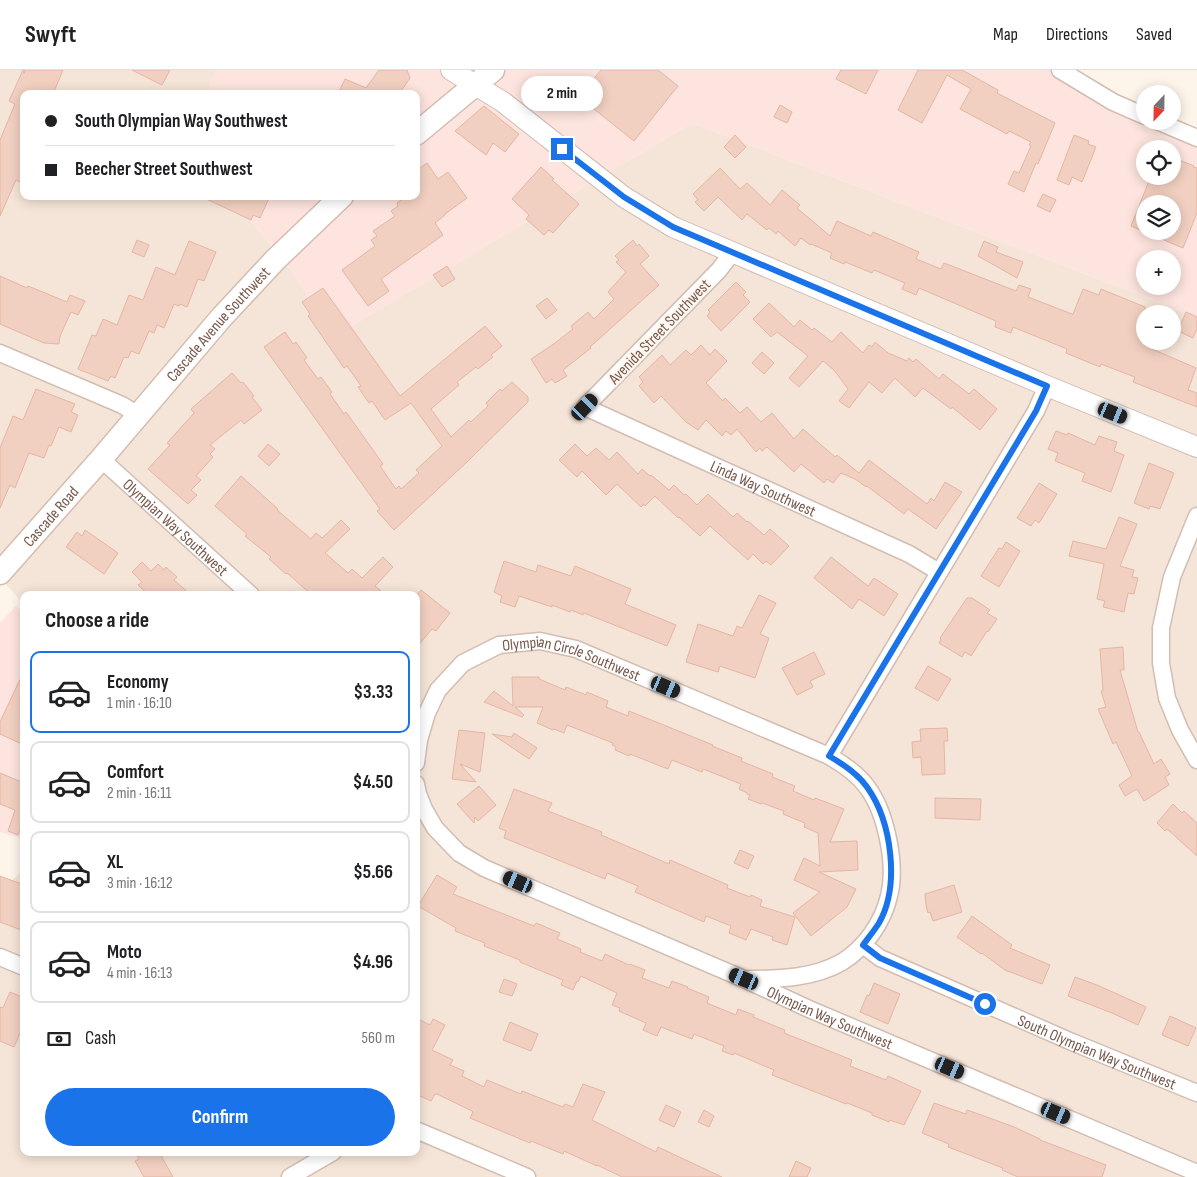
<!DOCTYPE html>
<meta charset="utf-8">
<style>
body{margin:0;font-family:"Sofia Sans Condensed",sans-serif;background:#f2f2f2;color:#202124;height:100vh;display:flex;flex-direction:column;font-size:19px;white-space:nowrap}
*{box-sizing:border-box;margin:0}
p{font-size:16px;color:#757577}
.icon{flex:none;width:28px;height:28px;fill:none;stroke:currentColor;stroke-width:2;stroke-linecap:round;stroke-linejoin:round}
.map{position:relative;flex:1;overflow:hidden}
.drawer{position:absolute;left:20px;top:521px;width:400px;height:565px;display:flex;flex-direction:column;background:#fff;border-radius:10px;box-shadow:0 2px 12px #0003}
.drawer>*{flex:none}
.banner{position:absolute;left:20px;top:20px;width:400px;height:110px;border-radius:10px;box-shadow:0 2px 12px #0003;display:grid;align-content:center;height:110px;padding:0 25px;background:#fff}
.needle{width:32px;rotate:202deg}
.controls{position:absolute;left:1136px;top:15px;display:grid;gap:10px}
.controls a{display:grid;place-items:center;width:45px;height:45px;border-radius:50%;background:#fff;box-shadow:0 2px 12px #0003;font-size:25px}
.end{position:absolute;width:22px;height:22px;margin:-11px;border:6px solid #1a73e8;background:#fff;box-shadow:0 0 0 2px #fff}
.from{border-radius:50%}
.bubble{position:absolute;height:35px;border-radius:18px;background:#fff;box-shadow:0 2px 12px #0003;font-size:16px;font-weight:700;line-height:35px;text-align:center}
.car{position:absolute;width:15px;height:30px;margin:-15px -8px;border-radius:6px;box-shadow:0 0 4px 1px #0007;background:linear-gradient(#222 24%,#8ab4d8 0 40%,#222 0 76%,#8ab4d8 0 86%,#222 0)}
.banner b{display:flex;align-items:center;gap:18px;height:48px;font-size:19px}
.banner b+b{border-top:1px solid #e0e0e0}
.banner i{width:12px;height:12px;background:#202124}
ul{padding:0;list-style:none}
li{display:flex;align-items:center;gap:15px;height:82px;margin:0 10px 8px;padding:0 15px;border:2px solid #e0e0e0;border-radius:10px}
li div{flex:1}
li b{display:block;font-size:19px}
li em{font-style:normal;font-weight:700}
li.current{border-color:#1a73e8}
li>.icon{width:45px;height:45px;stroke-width:1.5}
h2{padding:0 25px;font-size:22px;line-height:60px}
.pay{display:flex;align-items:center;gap:12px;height:55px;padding:0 25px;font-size:19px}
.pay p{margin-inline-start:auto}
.cta{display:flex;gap:10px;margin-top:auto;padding:10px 25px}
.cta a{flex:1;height:58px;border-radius:30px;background:#1a73e8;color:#fff;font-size:20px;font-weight:700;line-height:58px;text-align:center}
header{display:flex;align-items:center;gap:30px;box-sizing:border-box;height:70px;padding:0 25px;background:#fff;border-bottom:1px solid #e0e0e0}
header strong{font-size:24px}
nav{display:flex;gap:28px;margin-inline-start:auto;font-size:18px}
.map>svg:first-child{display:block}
.residential{fill:#f5e5d8;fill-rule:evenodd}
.commercial{fill:#fde4de;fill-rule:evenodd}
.building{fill:#f2d0c1;stroke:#e5b5a2;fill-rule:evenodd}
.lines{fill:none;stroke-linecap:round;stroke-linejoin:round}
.minor-casing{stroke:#d2bdb2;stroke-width:19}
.tertiary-casing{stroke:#d2bdb2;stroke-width:22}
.secondary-casing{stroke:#d5bcaf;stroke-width:25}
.minor{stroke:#fff;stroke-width:16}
.tertiary{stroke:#fff;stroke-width:20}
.secondary{stroke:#fff;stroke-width:22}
.route{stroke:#1a73e8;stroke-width:6}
.labels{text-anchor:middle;stroke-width:4.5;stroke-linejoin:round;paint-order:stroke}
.street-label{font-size:16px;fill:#78584c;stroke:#fff8f1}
</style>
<header>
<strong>Swyft</strong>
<nav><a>Map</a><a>Directions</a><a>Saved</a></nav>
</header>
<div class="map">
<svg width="1197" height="1107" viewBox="0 0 1197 1107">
<rect width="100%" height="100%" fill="#fdf4ea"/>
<!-- residential -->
<path class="residential" d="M0 0H216L206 24H24V126H229L282 188 335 266 692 53 1197 247V1107H0V820L24 800V1082H416V525H24V535L0 507ZM1145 244H1172V271H1145Z"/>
<!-- commercial -->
<g class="commercial">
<path d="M216 0H1063L1150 51 1197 72V247L692 53 335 266 282 188 229 126H416V24H206ZM1145 79H1172V106H1145ZM1145 134H1172V161H1145ZM1145 189H1172V216H1145Z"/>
<path d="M16 536 24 545V769L0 762V553Z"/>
</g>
<!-- building -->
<g class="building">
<path d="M23 0H24V4L25 0H63L53 24H24V114L16 110 0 146V70L15 34 9 31Z"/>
<path d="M132 0H170L162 15Z"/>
<path d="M379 0H407L410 8 399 24H338L345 9 366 18Z"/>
<path d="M601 0H658L678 16 634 71 579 27Z"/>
<path d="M841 0H878L866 24 836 9Z"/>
<path d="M918 0H962L998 20 997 23 1055 53 1038 94 1036 93 1024 122 1008 114 1014 101 1019 103 1031 76 1029 75 1031 72 1009 61 1007 64 960 39 971 19 947 5 922 53 898 40Z"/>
<path d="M780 35 792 42 787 53 774 47Z"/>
<path d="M484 36 519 64 505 82 493 73 486 85 455 61Z"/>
<path d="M735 65 746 77 735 88 724 77Z"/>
<path d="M1074 65 1089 71 1088 74 1096 77 1082 112 1072 107 1069 115 1057 110Z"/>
<path d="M1172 87 1194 96 1193 97 1197 98V143L1183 178 1131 156 1151 106H1172ZM1145 134H1172V161H1145Z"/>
<path d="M427 93 438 109 448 102 467 128 445 144V145L435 153 443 165 381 209 389 221 368 236 342 200 375 176 371 170 377 166 373 161 395 146 391 141 398 136 397 133 406 126H416V101Z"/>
<path d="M541 97 554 109 552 110 579 134 553 163 549 160 544 165 526 149 529 145 512 129Z"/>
<path d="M720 98 740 119 747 113 770 135 782 120 800 135 797 138 830 166 837 151 871 166 873 162 919 182 916 189 941 199 944 193 1016 221 1019 215 1031 219 1028 227 1072 244H1073L1083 219 1099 225 1101 219 1145 237V276L1196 298 1188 320 1197 323V337L1133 312 1135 307 1127 304 1101 294 1100 297 1066 283 1067 279 1013 257 1011 263 995 257 996 251 919 218 916 225 902 219 905 213 874 200 872 203 845 192 844 194 830 188 832 183 811 174 810 175 801 168 795 176 778 161 776 164 769 158 767 160 747 144 742 150 718 127 704 141 695 132 698 130 693 124Z"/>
<path d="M1043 124 1056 130 1050 142 1037 136Z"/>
<path d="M200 126H270L260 148 253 145 251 150Z"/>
<path d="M137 170 149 175 144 187 132 182Z"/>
<path d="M633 170 637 176 639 174 649 186 640 194 659 215 590 277 591 278 563 300 567 306 555 313 552 309 546 313 531 289 555 273 573 259 571 256 588 242 594 249 614 229 608 222 626 202 616 192 619 190 615 186Z"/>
<path d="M189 171 216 182 204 211 198 209 187 237 180 234 179 236 174 234 164 258 157 255 154 263 149 261 139 284 131 281 128 288 124 287 115 308 111 306 108 311 78 299 92 265 96 266 103 249 117 255 129 225 143 230 156 197 175 205Z"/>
<path d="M984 171 998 177 996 182 1023 192 1017 208 978 186Z"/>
<path d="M447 196 455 209 442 217 433 205Z"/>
<path d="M0 206 27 218 28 216 67 232 70 225 85 231 78 245 71 242 60 266 59 274 44 273 0 254Z"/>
<path d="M736 212 746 222 743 225 750 232 721 261 707 246 710 242 708 240Z"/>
<path d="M323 218 400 326 485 256 502 276 491 285 493 287 478 299 476 297 457 312 459 315 431 339 451 367 469 350 471 352 488 336 486 333 500 319 502 321 512 312 528 327V332L468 391 394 460 377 441 380 439 264 277 285 262 293 274 296 272 307 288 304 290 318 309 321 307 332 322 330 324 344 344 346 342 383 394 380 396 396 419 399 416 401 419 419 403 416 400 442 376 411 333 385 350 372 331 369 333 358 317 361 316 347 296 344 298 308 246 310 244 302 232Z"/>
<path d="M547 228 557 240 546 249 536 236Z"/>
<path d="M769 233 794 257 800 250 812 260 814 258 832 272 841 262 863 283 869 275 872 277 875 272 888 283 907 291 909 288 913 292 916 289 939 309 943 304 969 324 974 319 997 339 980 360 952 337 951 339 923 318 915 327 895 308 882 323 869 312 849 338 839 331 848 319 834 300 823 291 799 317 789 308 808 286 777 262 771 267 753 249Z"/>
<path d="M1186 242 1197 247V259L1193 268 1178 261Z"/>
<path d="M701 275 710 285 715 279 727 291 706 313 723 331 725 328 740 343 747 337 761 352 772 343 794 369 803 359 835 387 837 385 859 403 869 390 927 434 931 428 934 431 945 412 962 422 936 459 908 439 904 444 867 416 866 417 855 409 841 403 833 413 827 409 824 413 801 394 794 402 767 377 762 381 760 378 756 382 737 359 731 365 726 361 722 366 706 350 698 360 686 352 661 326 654 333 639 316 643 312 639 307 662 285 670 295 686 280 691 285Z"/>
<path d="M762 282 774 293 764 304 752 293Z"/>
<path d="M232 303 241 313 243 312 254 326 252 327 262 340 244 354 241 350 210 375 215 379 210 384 213 387 196 406 201 410 191 420 197 425 188 434 148 399 170 375 167 373 194 343 191 339Z"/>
<path d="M36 319 75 334 71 342 78 345 71 362 59 357 51 376 49 375 44 388 29 383 15 418 10 415 0 438V378L13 346 23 350Z"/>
<path d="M1056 361 1067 365 1068 363 1095 375 1099 366 1117 372 1114 381 1124 385 1111 422 1082 411 1085 403 1055 391 1058 383 1048 379Z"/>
<path d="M268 374 280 384 269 396 258 386Z"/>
<path d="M575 374 587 386 596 378 609 390 617 382 638 404 642 399 650 406 651 405 669 420 674 415 684 425 686 424 697 435 708 424 733 447 737 443 747 452 748 451 764 465 770 459 789 476 771 495 766 491 763 494 753 484 748 490 710 456 700 466 679 447 678 448 655 426 645 436 644 434 641 437 617 414 606 425 582 401 577 407 559 390Z"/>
<path d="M1149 393 1174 403 1160 439 1150 436 1149 439 1134 433Z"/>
<path d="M241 406 278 439 277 440 311 469 316 463 322 468 341 450 350 459 325 483 348 503 352 499 362 508 383 487 393 497 375 516 386 525H312L287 503 286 504 269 489 271 487 245 466 247 464 215 436Z"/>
<path d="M1039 413 1057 424 1039 453 1035 450 1031 456 1017 448Z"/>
<path d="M1119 447 1137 454 1120 496 1134 500 1132 507 1138 508 1134 524 1128 523 1124 542 1103 537 1105 531 1097 529 1104 494 1069 486 1073 471 1106 479Z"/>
<path d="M85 460 118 483 104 504 66 477 77 462 82 466Z"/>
<path d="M1006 472 1020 481 999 517 981 506 999 478 1002 479Z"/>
<path d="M831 487 868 516 874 508 898 524 884 546 859 529 852 539 814 508Z"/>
<path d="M504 491 536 502 538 495 571 506 575 496 631 519 625 534 676 555 667 576 584 543 583 545 571 540 570 542 552 535V537L519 526 515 537 500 532 502 526 494 522Z"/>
<path d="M142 492 151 501 158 494 164 500 166 497 177 507 174 510 191 525H149L138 515 142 512 132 502Z"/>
<path d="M421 520 450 543 436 561 432 559 416 578V526Z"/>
<path d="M759 525 776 533 760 564 769 568 755 608 720 596 718 602 686 592 698 554 733 566 737 556 742 558Z"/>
<path d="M967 528H972L990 540 987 543 997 549 988 562 987 561 971 586 965 582 962 587 939 573 941 569 940 568Z"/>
<path d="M1123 577 1124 600H1120L1138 662H1139L1154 694 1161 689 1170 704 1165 707 1169 715 1144 731 1137 719 1125 726 1119 715 1132 706 1116 672 1113 674 1098 639 1106 637 1101 621 1103 620 1100 579Z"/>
<path d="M814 582 825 604 810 611 813 617 797 625 782 598Z"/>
<path d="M928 596 951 609 938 631 915 618Z"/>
<path d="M24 601V675L0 664V652Z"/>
<path d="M512 607H539V609L565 620 566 617 586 625 587 622 608 631 606 637 628 646 629 641 713 675 712 676 742 688 741 691 773 704 772 707 795 716 793 721 814 730 815 728 844 739 830 772 857 771 858 800 819 802 856 819 847 837 811 866 793 843 820 822 794 810 804 788 820 796 818 763 804 757 805 753 783 744 784 741 762 733 761 734 748 729 750 725 747 724V723L739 719 741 714 703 699 702 702 672 690 668 699 630 684 629 686 615 680 616 677 612 675 613 673 567 655 564 663 554 659 553 660 537 653 543 637H515L524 645 522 647 484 632 494 621 513 636Z"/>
<path d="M947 658 948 671H944L945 704 922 705 921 687 913 688 912 672 921 671 920 659Z"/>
<path d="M459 660 485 663 480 702 460 694 476 712 452 709Z"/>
<path d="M514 663 537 678 529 689 492 664 512 667Z"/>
<path d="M0 703 24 713V751L18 765 8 761 15 740 0 734Z"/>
<path d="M479 716 496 735 478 751 475 747 474 753 457 734 479 716 478 718Z"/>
<path d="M514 719 552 733 548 741 602 762 601 765 669 794 670 790 728 815 727 818 750 827 751 825 762 830 760 836 795 847 787 875 772 870 773 867 751 859 746 870 729 863 731 856 706 846 704 852 635 822 638 816 607 803 605 809 504 768 506 761 499 758Z"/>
<path d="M935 728 981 729 980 750 935 748Z"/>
<path d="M1173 734 1182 743 1184 741 1197 753V786L1167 759 1165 761 1157 753Z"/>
<path d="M740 780 754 786 748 799 734 793Z"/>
<path d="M437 805 457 817 453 824 534 856 536 853 560 863 557 869 581 879 580 882 602 891 605 884 629 895 630 894 645 900 642 908 669 918 672 911 688 917 687 918 709 927 707 933 714 936 736 945 738 939 754 945 753 947 785 960 784 963 852 990 850 996 886 1010 888 1006 921 1021 904 1055 890 1050 889 1052 872 1045V1043L847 1033 846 1034 772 1005 774 1000 734 983 733 985 722 981 724 976 694 964 692 969 661 957 657 966 643 960 646 953 619 941 620 938 612 935 617 923 581 906 578 912 577 911 573 920 561 915 563 910 520 892V890L484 876 485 873 455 861 456 858 418 836Z"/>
<path d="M0 806 24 815V861L0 852Z"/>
<path d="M954 815 962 842 933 851 930 842 928 843 926 835 925 824Z"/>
<path d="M972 846 1012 875 1010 878 1050 895 1042 914 1005 900 982 883 981 884 957 867Z"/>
<path d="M1075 907 1097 915 1146 937 1138 955 1112 943 1068 926Z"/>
<path d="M504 909 517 914 512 926 499 922Z"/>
<path d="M874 913 900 924 888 954 860 942 867 925 869 926Z"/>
<path d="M10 922 24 928V954L14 977 0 971V937L3 938Z"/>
<path d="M1170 946 1196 958 1188 976 1162 965Z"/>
<path d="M416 948 430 955 433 949 445 955 432 980 453 990 450 995 464 1001 462 1006 484 1017 487 1010 521 1024 522 1021 563 1037 565 1034 573 1037 583 1014 605 1022 592 1050 656 1082 658 1077 722 1107H622L597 1095V1096L564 1081 563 1084 531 1071 530 1073 470 1048 473 1042 472 1041 437 1024H435L431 1031 416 1024Z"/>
<path d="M510 952 538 964 531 981 503 970Z"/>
<path d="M934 1033 966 1044 967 1040 987 1047 1014 1057 1040 1069V1070L1106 1095 1102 1107H1018L1002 1100 1003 1098 948 1077 949 1074 922 1063Z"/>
<path d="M666 1035 681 1042 674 1057 659 1050Z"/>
<path d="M704 1040 714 1046 709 1057 698 1052Z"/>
<path d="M135 1082H159L173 1107H144L135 1091 139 1089Z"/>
<path d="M796 1091 811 1098 807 1107H789Z"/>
</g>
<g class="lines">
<defs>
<g id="minor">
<path d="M1060 0 1113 32 1145 46"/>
<path d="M1157 51 1197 68"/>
<path id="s1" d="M732 183 719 200 585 337 909 484 939 502"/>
<path d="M0 283 122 335 138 345"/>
<path id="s2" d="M101 389 251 525"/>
<path d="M1197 446 1172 507 1161 558V593L1167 628 1180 660 1197 690"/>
<path d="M829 686 1036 341 1047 316"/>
<path id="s3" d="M416 693 419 670 427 643 438 620 463 593 499 575 540 571 576 579 829 686C843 694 857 703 867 717 886 742 897 795 889 826 883 852 865 878 842 892 814 908 781 909 750 909"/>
<path id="s4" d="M416 714 418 724 424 739 435 758 459 783 484 798 744 909 809 939 1197 1103"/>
<path id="s5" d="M863 875 880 888 1072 972 1197 1023"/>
<path d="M0 887 24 897"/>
<path d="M416 1060 527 1107"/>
<path d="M290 1107 333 1082"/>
</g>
<path id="tertiary" d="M451 0 503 32 624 127 673 157 1047 316 1197 377"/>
<g id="secondary">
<path d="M416 64 493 0"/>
<path id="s6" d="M0 503 101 389 221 248 275 190 342 126"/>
</g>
</defs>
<!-- minor casing -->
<use href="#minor" class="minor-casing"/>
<!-- tertiary casing -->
<use href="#tertiary" class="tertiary-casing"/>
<!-- secondary casing -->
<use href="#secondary" class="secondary-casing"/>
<!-- minor -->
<use href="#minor" class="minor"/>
<!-- tertiary -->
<use href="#tertiary" class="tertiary"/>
<!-- secondary -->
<use href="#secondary" class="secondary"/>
</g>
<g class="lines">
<!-- route -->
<path class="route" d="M562 79 624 127 673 157 1047 316 1036 341 829 686C843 694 858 704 867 717 892 752 900 816 879 853 874 861 868 868 863 875L880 888 985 934"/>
</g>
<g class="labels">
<!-- street labels -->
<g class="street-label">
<text dy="6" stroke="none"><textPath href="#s6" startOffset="331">Cascade Avenue Southwest</textPath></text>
<text transform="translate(659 261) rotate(-46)" y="6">Avenida Street Southwest</text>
<text dy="6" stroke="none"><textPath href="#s1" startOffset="409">Linda Way Southwest</textPath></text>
<text dy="6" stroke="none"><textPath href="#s6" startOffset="76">Cascade Road</textPath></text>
<text dy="6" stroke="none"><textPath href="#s2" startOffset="101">Olympian Way Southwest</textPath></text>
<text dy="6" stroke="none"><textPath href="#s3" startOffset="229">Olympian Circle Southwest</textPath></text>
<text dy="6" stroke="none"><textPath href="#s4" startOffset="489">Olympian Way Southwest</textPath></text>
<text dy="6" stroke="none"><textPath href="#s5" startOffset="258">South Olympian Way Southwest</textPath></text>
</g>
</g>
</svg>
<div class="controls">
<a><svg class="needle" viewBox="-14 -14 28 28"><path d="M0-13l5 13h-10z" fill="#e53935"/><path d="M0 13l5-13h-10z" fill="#757577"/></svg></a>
<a><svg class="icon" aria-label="locate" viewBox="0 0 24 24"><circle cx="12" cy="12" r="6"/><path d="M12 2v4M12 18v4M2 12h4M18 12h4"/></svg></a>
<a><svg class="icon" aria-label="layers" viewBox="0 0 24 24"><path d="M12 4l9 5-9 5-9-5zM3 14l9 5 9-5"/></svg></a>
<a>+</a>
<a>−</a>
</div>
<i class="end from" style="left:985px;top:934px"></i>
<i class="end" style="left:562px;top:79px"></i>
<div class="bubble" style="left:521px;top:6px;width:82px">2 min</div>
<i class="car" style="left:585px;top:337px;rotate:44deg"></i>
<i class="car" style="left:1113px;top:343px;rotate:112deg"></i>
<i class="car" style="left:666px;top:617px;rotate:113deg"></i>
<i class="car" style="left:518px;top:812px;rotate:293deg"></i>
<i class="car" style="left:744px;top:909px;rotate:293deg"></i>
<i class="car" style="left:950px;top:998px;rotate:113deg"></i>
<i class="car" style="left:1056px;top:1043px;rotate:113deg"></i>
<div class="banner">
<b><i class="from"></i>South Olympian Way Southwest</b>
<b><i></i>Beecher Street Southwest</b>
</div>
<section class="drawer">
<h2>Choose a ride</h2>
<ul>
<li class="current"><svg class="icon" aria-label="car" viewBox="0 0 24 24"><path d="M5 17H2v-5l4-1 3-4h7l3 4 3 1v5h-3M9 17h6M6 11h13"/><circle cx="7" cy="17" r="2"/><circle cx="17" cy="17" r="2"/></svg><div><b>Economy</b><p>1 min · 16:10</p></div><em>$3.33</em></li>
<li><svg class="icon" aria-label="car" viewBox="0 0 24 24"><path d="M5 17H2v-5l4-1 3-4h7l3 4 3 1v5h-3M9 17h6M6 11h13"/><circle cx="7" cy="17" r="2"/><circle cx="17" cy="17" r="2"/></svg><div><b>Comfort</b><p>2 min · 16:11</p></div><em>$4.50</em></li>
<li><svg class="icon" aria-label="car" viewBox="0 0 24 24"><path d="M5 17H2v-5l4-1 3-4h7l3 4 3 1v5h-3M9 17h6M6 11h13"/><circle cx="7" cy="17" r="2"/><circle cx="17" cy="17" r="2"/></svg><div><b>XL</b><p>3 min · 16:12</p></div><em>$5.66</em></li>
<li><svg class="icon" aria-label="car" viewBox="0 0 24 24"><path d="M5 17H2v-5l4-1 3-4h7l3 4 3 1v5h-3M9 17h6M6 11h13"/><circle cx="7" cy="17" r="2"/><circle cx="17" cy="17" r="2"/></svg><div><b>Moto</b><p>4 min · 16:13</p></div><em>$4.96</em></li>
</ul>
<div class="pay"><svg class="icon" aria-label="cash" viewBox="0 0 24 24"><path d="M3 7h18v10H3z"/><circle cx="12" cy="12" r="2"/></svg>Cash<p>560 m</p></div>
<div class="cta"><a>Confirm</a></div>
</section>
</div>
